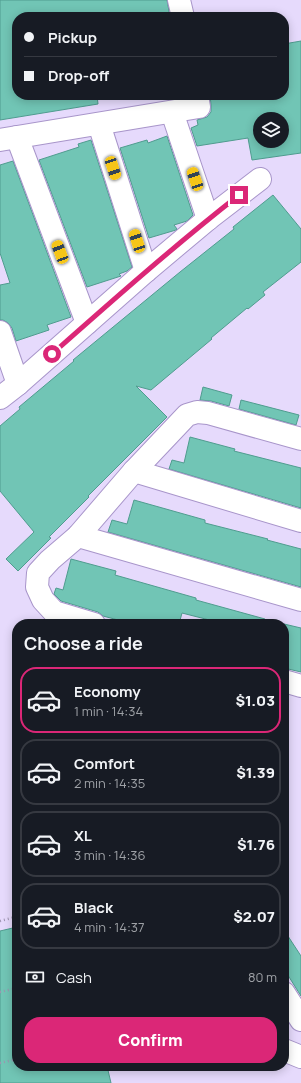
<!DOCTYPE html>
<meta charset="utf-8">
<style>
body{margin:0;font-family:Manrope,sans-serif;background:#242831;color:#f1f3f6;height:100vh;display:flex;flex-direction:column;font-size:15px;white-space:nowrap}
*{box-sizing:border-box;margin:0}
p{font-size:13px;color:#9ea1a6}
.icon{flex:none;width:22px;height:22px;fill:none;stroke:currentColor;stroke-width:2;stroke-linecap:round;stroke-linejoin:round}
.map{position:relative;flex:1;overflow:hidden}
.details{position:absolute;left:12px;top:619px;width:277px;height:452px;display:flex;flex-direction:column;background:#171b24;border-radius:16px;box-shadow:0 2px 10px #0003}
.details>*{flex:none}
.guide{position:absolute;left:12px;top:12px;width:277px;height:88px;border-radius:16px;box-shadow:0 2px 10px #0003;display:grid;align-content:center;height:88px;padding:0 12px;background:#171b24}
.tools{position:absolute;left:253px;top:112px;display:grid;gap:8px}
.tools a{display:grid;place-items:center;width:36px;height:36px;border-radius:50%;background:#171b24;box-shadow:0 2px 10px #0003;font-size:20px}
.end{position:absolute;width:18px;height:18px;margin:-9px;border:5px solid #db2777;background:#fff;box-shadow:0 0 0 2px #fff}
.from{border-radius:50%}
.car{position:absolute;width:12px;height:24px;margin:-12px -6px;border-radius:5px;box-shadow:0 0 3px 1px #0007;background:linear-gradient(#f5c518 24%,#345 0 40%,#f5c518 0 76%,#345 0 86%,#f5c518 0)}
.guide b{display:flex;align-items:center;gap:14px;height:38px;font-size:15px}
.guide b+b{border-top:1px solid #363941}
.guide i{width:10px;height:10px;background:#f1f3f6}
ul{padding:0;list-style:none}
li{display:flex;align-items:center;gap:12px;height:66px;margin:0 8px 6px;padding:0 4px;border:2px solid #363941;border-radius:16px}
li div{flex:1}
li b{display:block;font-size:15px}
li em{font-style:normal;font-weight:800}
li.on{border-color:#db2777}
li>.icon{width:36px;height:36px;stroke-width:1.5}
h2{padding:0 12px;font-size:18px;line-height:48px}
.pay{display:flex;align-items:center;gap:10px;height:44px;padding:0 12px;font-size:15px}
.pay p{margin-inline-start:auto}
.primary-button{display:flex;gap:8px;margin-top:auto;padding:8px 12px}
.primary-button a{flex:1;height:46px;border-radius:16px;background:#db2777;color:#fff;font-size:16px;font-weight:800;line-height:46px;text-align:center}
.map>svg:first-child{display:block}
.building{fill:#71c5b5;stroke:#509c8f;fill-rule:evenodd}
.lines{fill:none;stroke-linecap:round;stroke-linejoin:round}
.minor-casing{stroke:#a895ca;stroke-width:24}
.path{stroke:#9e94b1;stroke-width:2.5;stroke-dasharray:1 3;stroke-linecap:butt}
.minor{stroke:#fff;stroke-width:22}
.route{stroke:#db2777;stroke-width:5}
</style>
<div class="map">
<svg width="301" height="1083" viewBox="0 0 301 1083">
<rect width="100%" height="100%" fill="#e6dafc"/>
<!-- building -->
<g class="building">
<path d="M0 0H167L170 17H17V95H97L98 104 0 120Z"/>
<path d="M301 41V153L252 160 248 138 197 146 191 128 198 125 197 120 207 117 211 112V105L210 95H284V44ZM260 119H282V141H260Z"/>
<path d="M167 136 193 215 187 221 174 225 177 229 176 230 149 238 120 148 147 140 148 143Z"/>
<path d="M91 140 132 267 127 271 119 274 121 276 87 287 39 160 79 147 78 144Z"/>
<path d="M13 161 71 317 47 325 49 330 16 341 12 328 8 323 3 320H0V285L10 283 0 253V165Z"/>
<path d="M273 195 301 229V262L263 292 265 295 248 309 247 308 211 338 212 339 151 390 136 386 167 417 88 496 89 497 49 537 51 538 18 571 6 559 34 532 0 491V426L20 409 19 407 74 361 73 360 180 272 234 229 233 227Z"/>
<path d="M203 387 232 395 229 406 211 401 200 400Z"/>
<path d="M241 400 299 415 296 425 239 409Z"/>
<path d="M190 437 235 449 234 451 301 468V508L169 469 172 460 184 463Z"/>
<path d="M134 500 205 520V523L268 539 267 540 301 549V587L108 532 112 520 127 524Z"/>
<path d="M71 559 116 571 115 575 196 598V600L265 619V624H225L182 613 179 624H126L118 622V620L103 616 98 612 61 601 54 594 56 588 63 590Z"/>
<path d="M284 624 301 628V672L284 668Z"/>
<path d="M17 927V1066H107L111 1083H0V931Z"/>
<path d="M284 930 301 956V996L284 969Z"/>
</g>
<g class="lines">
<defs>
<g id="minor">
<path d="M179 0 183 17"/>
<path d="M172 112 208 219"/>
<path d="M99 124 146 271"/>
<path d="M17 137 87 323"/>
<path d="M0 140 199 107 197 95"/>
<path d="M0 332 18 384"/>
<path d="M0 398 18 384 146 271 208 219 260 179"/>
<path d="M134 471 301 521"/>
<path d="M78 536 301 600"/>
<path d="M94 624 54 612 43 600 37 587 38 573 50 560 78 536 134 471 187 415 197 412 208 413 301 439"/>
<path d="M284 681 301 686"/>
<path d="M284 993 301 1020"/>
<path d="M284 1050 301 1057"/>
</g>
</defs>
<!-- minor casing -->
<use href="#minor" class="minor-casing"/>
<!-- path -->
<g class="path">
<path d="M0 921 15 917"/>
<path d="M0 992 17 988"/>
<path d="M0 1063 17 1059"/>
</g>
<!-- minor -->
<use href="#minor" class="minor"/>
</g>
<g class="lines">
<!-- route -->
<path class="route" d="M52 354C113 300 174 246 239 195"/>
</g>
</svg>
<div class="tools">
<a><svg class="icon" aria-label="layers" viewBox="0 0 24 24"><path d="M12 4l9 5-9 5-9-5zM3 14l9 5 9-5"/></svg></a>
</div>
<i class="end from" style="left:52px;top:354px"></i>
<i class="end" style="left:239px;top:195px"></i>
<i class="car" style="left:113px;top:168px;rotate:162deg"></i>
<i class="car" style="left:195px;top:179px;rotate:341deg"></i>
<i class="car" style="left:137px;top:241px;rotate:342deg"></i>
<i class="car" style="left:60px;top:252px;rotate:339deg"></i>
<div class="guide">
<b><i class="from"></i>Pickup</b>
<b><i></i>Drop-off</b>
</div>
<section class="details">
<h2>Choose a ride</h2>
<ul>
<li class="on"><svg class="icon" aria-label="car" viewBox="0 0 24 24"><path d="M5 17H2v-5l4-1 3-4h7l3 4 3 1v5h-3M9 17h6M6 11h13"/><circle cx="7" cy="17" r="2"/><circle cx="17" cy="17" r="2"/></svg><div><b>Economy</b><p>1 min · 14:34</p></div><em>$1.03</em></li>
<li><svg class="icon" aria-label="car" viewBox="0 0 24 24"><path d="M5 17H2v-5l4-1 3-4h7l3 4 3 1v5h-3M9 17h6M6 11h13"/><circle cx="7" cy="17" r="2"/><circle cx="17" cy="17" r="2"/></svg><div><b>Comfort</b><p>2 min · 14:35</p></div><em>$1.39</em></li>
<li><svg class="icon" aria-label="car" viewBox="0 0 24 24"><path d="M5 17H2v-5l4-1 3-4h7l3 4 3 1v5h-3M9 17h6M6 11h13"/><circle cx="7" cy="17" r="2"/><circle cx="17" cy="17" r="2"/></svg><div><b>XL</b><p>3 min · 14:36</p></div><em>$1.76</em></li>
<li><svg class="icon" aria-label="car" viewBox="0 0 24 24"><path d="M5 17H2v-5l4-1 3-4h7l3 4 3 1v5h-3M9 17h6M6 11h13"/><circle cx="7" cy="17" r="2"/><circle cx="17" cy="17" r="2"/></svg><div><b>Black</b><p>4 min · 14:37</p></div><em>$2.07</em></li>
</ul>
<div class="pay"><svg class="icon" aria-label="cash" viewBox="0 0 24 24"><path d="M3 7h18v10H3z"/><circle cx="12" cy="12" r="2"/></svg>Cash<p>80 m</p></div>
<div class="primary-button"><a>Confirm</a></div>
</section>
</div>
